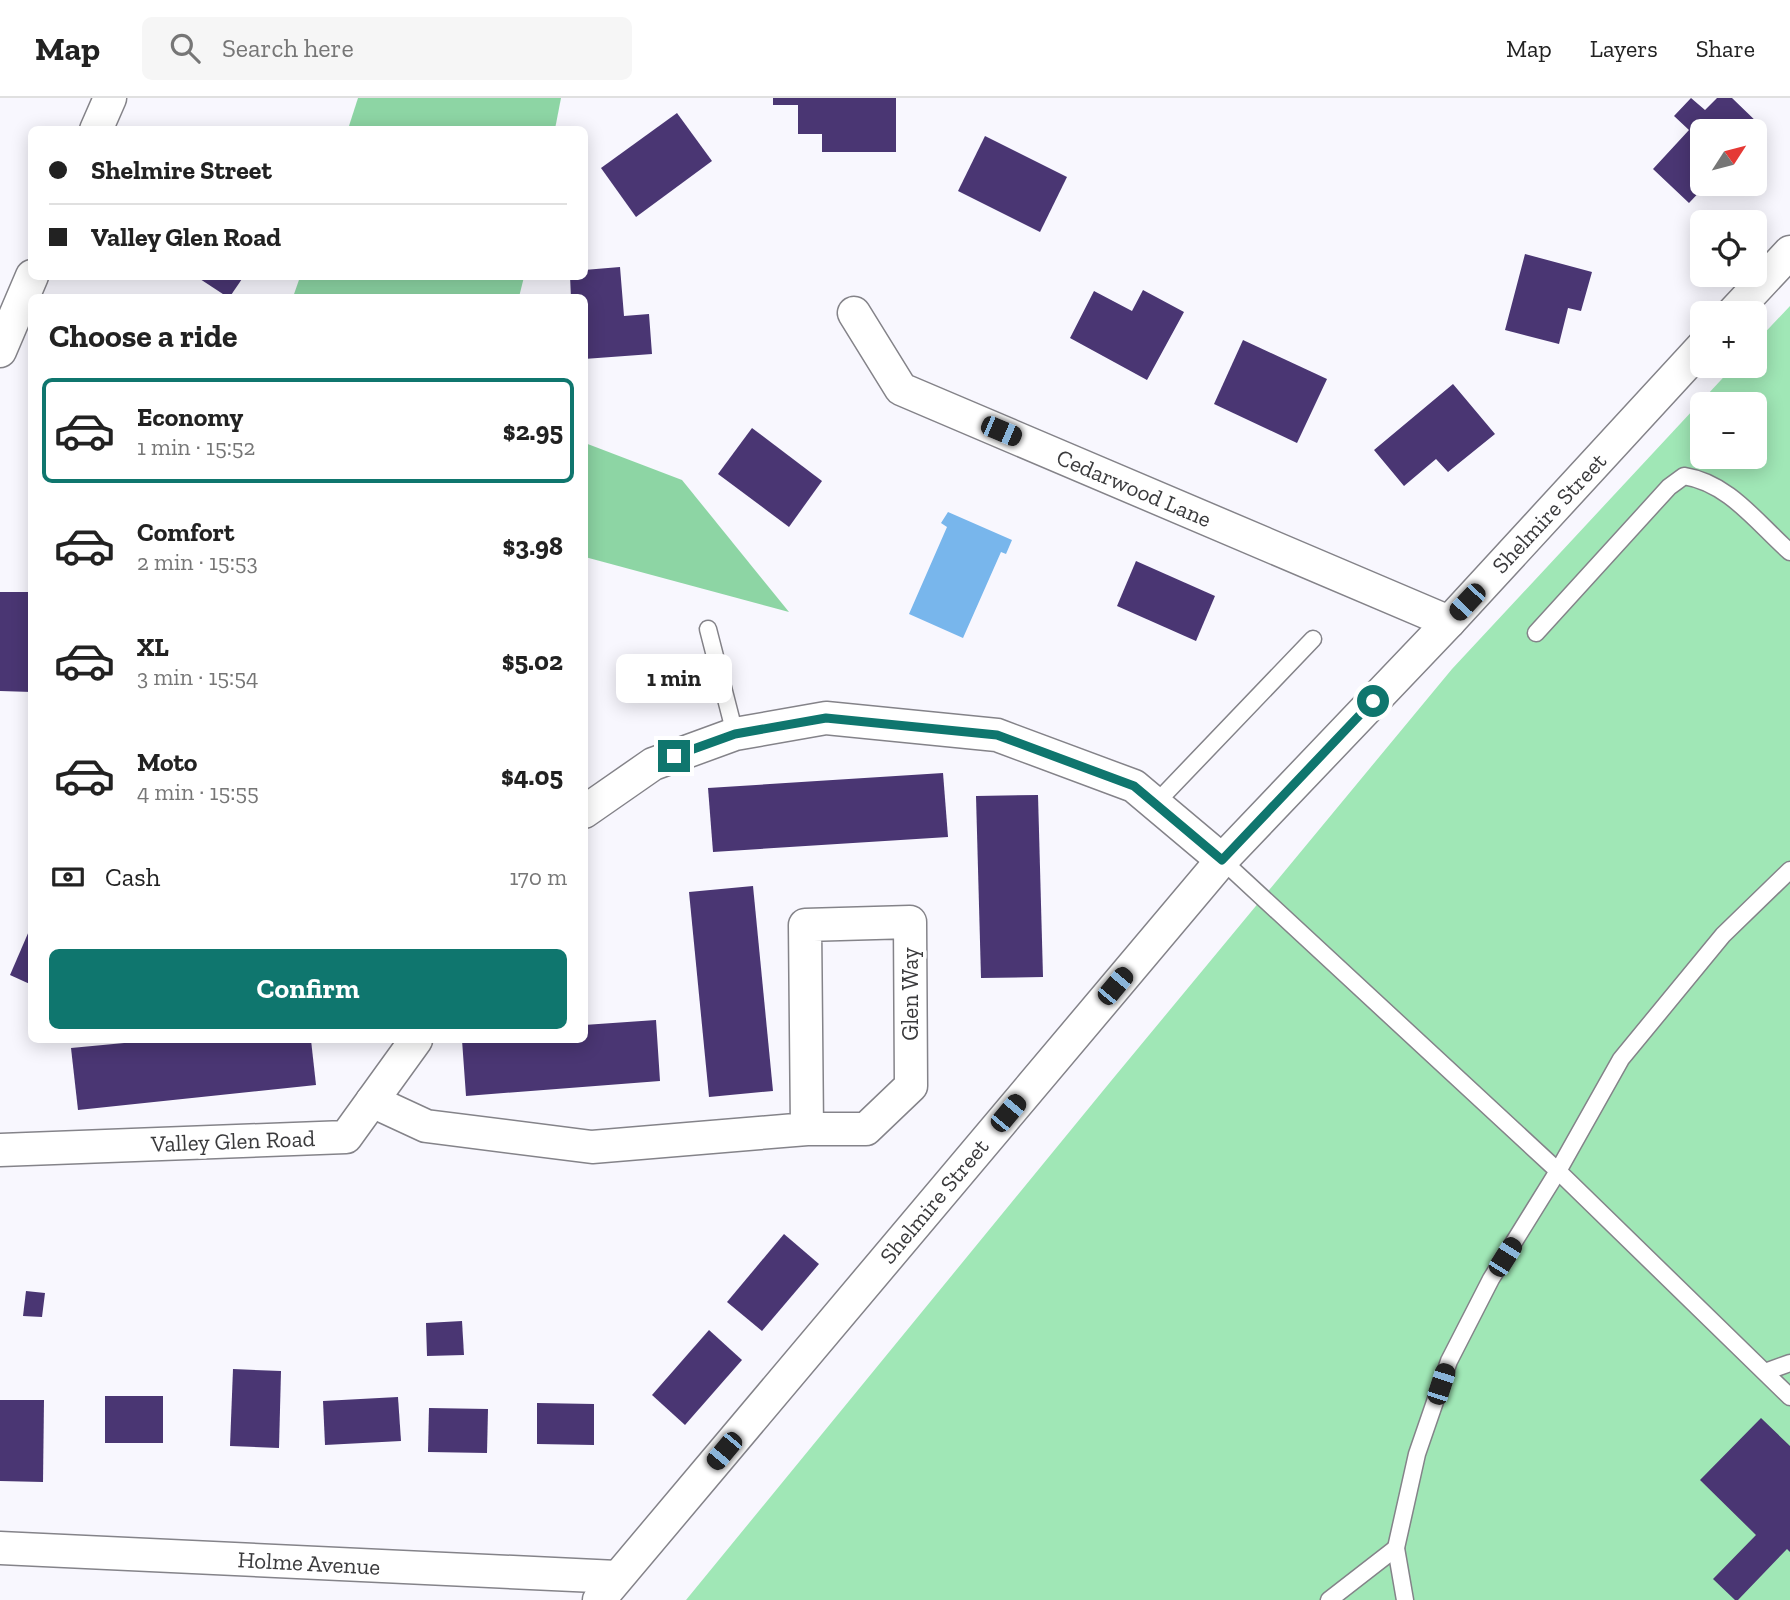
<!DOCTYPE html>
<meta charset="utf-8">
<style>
body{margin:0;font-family:"Zilla Slab",serif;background:#f6f6f6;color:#222;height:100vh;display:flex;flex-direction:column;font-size:26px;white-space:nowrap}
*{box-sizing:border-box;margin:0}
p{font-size:23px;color:#767676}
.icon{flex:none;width:38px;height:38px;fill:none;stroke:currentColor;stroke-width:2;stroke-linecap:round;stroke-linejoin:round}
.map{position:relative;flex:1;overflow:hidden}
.details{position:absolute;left:28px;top:196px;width:560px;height:749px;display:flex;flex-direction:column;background:#fff;border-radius:10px;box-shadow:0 4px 18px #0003}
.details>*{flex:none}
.hud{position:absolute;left:28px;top:28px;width:560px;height:154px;border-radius:10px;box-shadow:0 4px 18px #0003;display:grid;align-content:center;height:154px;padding:0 21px;background:#fff}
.needle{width:46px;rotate:54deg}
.tools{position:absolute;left:1690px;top:21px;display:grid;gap:14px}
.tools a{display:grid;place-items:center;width:77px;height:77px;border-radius:10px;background:#fff;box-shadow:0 4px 18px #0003;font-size:35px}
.end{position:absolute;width:32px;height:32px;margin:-16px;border:9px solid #0f766e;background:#fff;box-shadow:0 0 0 4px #fff}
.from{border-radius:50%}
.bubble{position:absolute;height:49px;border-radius:10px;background:#fff;box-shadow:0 4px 18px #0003;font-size:23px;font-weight:700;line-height:49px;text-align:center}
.car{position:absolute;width:21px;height:42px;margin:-21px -10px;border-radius:9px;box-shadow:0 0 5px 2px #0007;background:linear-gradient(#222 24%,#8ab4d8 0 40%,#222 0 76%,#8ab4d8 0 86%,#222 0)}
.hud b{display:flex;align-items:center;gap:24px;height:66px;font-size:26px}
.hud b+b{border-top:2px solid #e0e0e0}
.hud i{width:18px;height:18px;background:#222}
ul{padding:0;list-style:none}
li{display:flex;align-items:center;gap:21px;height:105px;margin:0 14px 10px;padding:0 7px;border:4px solid transparent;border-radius:10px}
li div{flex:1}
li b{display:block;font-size:26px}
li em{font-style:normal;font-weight:700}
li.selected{border-color:#0f766e}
li>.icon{width:63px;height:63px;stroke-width:1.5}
h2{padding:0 21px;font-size:32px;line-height:84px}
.pay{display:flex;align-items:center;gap:18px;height:77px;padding:0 21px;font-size:26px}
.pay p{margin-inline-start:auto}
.cta{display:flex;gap:14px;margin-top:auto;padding:14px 21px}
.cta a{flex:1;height:80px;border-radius:10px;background:#0f766e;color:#fff;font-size:28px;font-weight:700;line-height:80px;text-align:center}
header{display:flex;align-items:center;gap:42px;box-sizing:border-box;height:98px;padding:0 35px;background:#fff;border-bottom:2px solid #e0e0e0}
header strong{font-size:33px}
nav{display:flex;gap:38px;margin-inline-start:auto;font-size:24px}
.search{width:490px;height:63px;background:#f6f6f6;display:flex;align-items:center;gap:18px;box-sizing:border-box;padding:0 24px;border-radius:10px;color:#767676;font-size:26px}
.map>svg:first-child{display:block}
.green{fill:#a0e7b6;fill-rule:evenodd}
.forest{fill:#8dd5a4}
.water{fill:#78b6ec}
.building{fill:#4a3673}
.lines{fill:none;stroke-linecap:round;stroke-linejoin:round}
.service-casing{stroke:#848389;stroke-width:19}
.minor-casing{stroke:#848389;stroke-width:35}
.service{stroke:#fff;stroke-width:16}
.minor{stroke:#fff;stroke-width:32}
.route{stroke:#0f766e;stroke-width:9}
.labels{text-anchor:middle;stroke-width:7;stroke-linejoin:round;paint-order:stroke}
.street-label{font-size:23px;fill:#3a3a3c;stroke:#fff}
</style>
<header>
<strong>Map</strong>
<div class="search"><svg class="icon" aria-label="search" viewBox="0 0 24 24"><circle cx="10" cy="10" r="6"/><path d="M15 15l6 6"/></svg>Search here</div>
<nav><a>Map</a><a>Layers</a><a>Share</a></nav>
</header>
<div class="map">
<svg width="1790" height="1502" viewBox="0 0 1790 1502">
<rect width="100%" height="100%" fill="#f8f7fe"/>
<!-- green -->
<path class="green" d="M1790 208V1502H686L1111 983 1452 571 1734 268H1755V245ZM1703 306H1755V359H1703Z"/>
<!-- forest -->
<g class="forest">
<path d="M358 0H561L555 31H348Z"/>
<path d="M300 179V178L524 179 519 199H293Z"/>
<path d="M585 345 682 382 789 514 585 459Z"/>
</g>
<!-- water -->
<path class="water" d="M948 414 1012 442 1006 456 1001 454 963 540 909 516 947 429 941 425Z"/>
<!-- building -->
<g class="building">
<path d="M773 0H896V54H822V36H798V7H773Z"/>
<path d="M1691 0 1705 12 1717 0H1732L1761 28 1756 33H1703V86H1707L1689 105 1653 71 1689 32 1674 18Z"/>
<path d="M677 15 712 63 636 119 601 70Z"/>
<path d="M985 38 1067 79 1040 134 958 93Z"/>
<path d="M1525 156 1592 174 1581 213 1568 210 1559 246 1505 232Z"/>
<path d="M620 169 624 218 649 216 652 256 584 261V200H571L570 178H584V172Z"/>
<path d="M202 178H244L229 200 200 181Z"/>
<path d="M1143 192 1184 214 1147 282 1070 240 1094 193 1132 213Z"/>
<path d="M1243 242 1327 281 1297 345 1214 306Z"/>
<path d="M1453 286 1495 336 1448 374 1436 361 1404 388 1374 352Z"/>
<path d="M752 330 822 383 789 429 718 376Z"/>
<path d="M1136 463 1215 498 1196 543 1117 508Z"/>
<path d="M0 494H32V594L0 593Z"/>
<path d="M943 675 948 739 713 754 708 690Z"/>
<path d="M1038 697 1043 879 981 880 976 698Z"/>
<path d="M753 788 773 993 709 999 689 794Z"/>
<path d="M32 826V887L10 877Z"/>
<path d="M656 922 660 983 466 998 462 942H584V927Z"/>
<path d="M156 942H311L316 987 78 1012 71 950Z"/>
<path d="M784 1136 819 1166 762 1233 727 1204Z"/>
<path d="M26 1193 45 1195 42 1219 23 1218Z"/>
<path d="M462 1223 464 1257 427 1258 426 1225Z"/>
<path d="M709 1232 742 1262 685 1327 652 1297Z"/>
<path d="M233 1271 281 1273 279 1350 230 1348Z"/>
<rect x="105" y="1298" width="58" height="47"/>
<path d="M398 1299 401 1343 325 1347 323 1303Z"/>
<path d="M0 1302H44L43 1384 0 1383Z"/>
<path d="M537 1305 594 1306V1347L537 1346Z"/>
<path d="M429 1310 488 1311 487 1355 428 1354Z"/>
<path d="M1761 1320 1790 1348V1454L1787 1451 1738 1502H1735L1713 1481 1756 1437 1700 1382Z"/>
</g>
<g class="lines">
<defs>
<g id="service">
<path d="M708 531 735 636"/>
<path d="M1536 535 1669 389 1684 378C1729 385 1757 425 1790 454"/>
<path d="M1155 706 1313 541"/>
<path d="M1222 762 1558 1073 1790 1299"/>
<path d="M1765 1274 1790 1265"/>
<path d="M1329 1502 1396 1450"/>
<path d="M1405 1502 1396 1450 1417 1356 1449 1263 1491 1181 1558 1073 1621 961 1723 837 1790 772"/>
</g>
<g id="minor">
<path d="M96 32 110 0"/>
<path d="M854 215 901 291 1449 524"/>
<path d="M1733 215 1790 154"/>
<path d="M0 253 32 178"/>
<path d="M584 714 653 666 735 636 826 620 997 637 1134 688 1222 762"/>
<path d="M372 1003 426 1028 592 1049 807 1031H866L911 988 910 824 805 827 807 1031"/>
<path d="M0 1052 346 1039 416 942"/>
<path d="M0 1450 617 1479"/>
<path d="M599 1502 1222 762 1449 524 1703 248"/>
</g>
</defs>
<!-- service casing -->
<use href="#service" class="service-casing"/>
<!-- minor casing -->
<use href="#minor" class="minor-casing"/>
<!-- service -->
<use href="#service" class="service"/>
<!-- minor -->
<use href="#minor" class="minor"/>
</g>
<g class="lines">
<!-- route -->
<path class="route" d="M674 658 735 636 826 620 997 637 1134 688 1222 762 1373 603"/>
</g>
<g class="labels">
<!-- street labels -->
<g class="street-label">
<text transform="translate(1134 390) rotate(23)" y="8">Cedarwood Lane</text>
<text transform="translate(1549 415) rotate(-47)" y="8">Shelmire Street</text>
<text transform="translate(910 896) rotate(-90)" y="8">Glen Way</text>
<text transform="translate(233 1043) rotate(-2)" y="8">Valley Glen Road</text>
<text transform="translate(934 1103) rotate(-50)" y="8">Shelmire Street</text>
<text transform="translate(309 1465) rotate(3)" y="8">Holme Avenue</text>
</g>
</g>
</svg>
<div class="tools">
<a><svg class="needle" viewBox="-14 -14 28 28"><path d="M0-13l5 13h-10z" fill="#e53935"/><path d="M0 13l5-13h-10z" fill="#767676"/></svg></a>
<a><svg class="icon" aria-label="locate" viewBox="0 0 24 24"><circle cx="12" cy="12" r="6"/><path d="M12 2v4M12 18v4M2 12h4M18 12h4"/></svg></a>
<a>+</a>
<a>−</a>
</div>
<i class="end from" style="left:1373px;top:603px"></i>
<i class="end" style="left:674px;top:658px"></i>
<div class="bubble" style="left:616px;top:556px;width:116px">1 min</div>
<i class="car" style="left:1001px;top:333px;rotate:113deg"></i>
<i class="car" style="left:1467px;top:504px;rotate:223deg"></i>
<i class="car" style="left:1115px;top:888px;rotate:40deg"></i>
<i class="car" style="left:1008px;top:1015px;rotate:40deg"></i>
<i class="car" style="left:1505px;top:1159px;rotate:32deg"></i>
<i class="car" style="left:1441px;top:1286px;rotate:18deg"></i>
<i class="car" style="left:724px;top:1353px;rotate:220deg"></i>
<div class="hud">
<b><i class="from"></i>Shelmire Street</b>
<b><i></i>Valley Glen Road</b>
</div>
<section class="details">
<h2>Choose a ride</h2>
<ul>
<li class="selected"><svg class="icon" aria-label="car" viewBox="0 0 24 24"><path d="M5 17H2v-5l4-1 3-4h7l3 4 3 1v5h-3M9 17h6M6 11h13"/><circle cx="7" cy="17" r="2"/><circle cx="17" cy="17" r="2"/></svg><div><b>Economy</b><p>1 min · 15:52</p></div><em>$2.95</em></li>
<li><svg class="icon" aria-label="car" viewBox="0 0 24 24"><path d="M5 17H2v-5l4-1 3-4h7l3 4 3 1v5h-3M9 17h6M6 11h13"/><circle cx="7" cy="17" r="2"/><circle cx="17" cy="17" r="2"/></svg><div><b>Comfort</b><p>2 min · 15:53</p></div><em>$3.98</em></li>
<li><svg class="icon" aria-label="car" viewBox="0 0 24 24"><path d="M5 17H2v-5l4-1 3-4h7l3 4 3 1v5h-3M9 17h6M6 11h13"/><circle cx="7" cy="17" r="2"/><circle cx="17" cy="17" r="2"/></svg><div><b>XL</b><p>3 min · 15:54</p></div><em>$5.02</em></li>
<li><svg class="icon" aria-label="car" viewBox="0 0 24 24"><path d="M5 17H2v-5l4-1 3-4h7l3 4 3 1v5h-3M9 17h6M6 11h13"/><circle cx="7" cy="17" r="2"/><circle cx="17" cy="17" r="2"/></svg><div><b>Moto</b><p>4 min · 15:55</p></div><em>$4.05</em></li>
</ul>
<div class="pay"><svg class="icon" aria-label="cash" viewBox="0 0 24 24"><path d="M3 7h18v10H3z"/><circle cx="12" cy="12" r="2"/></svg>Cash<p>170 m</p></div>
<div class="cta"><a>Confirm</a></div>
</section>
</div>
